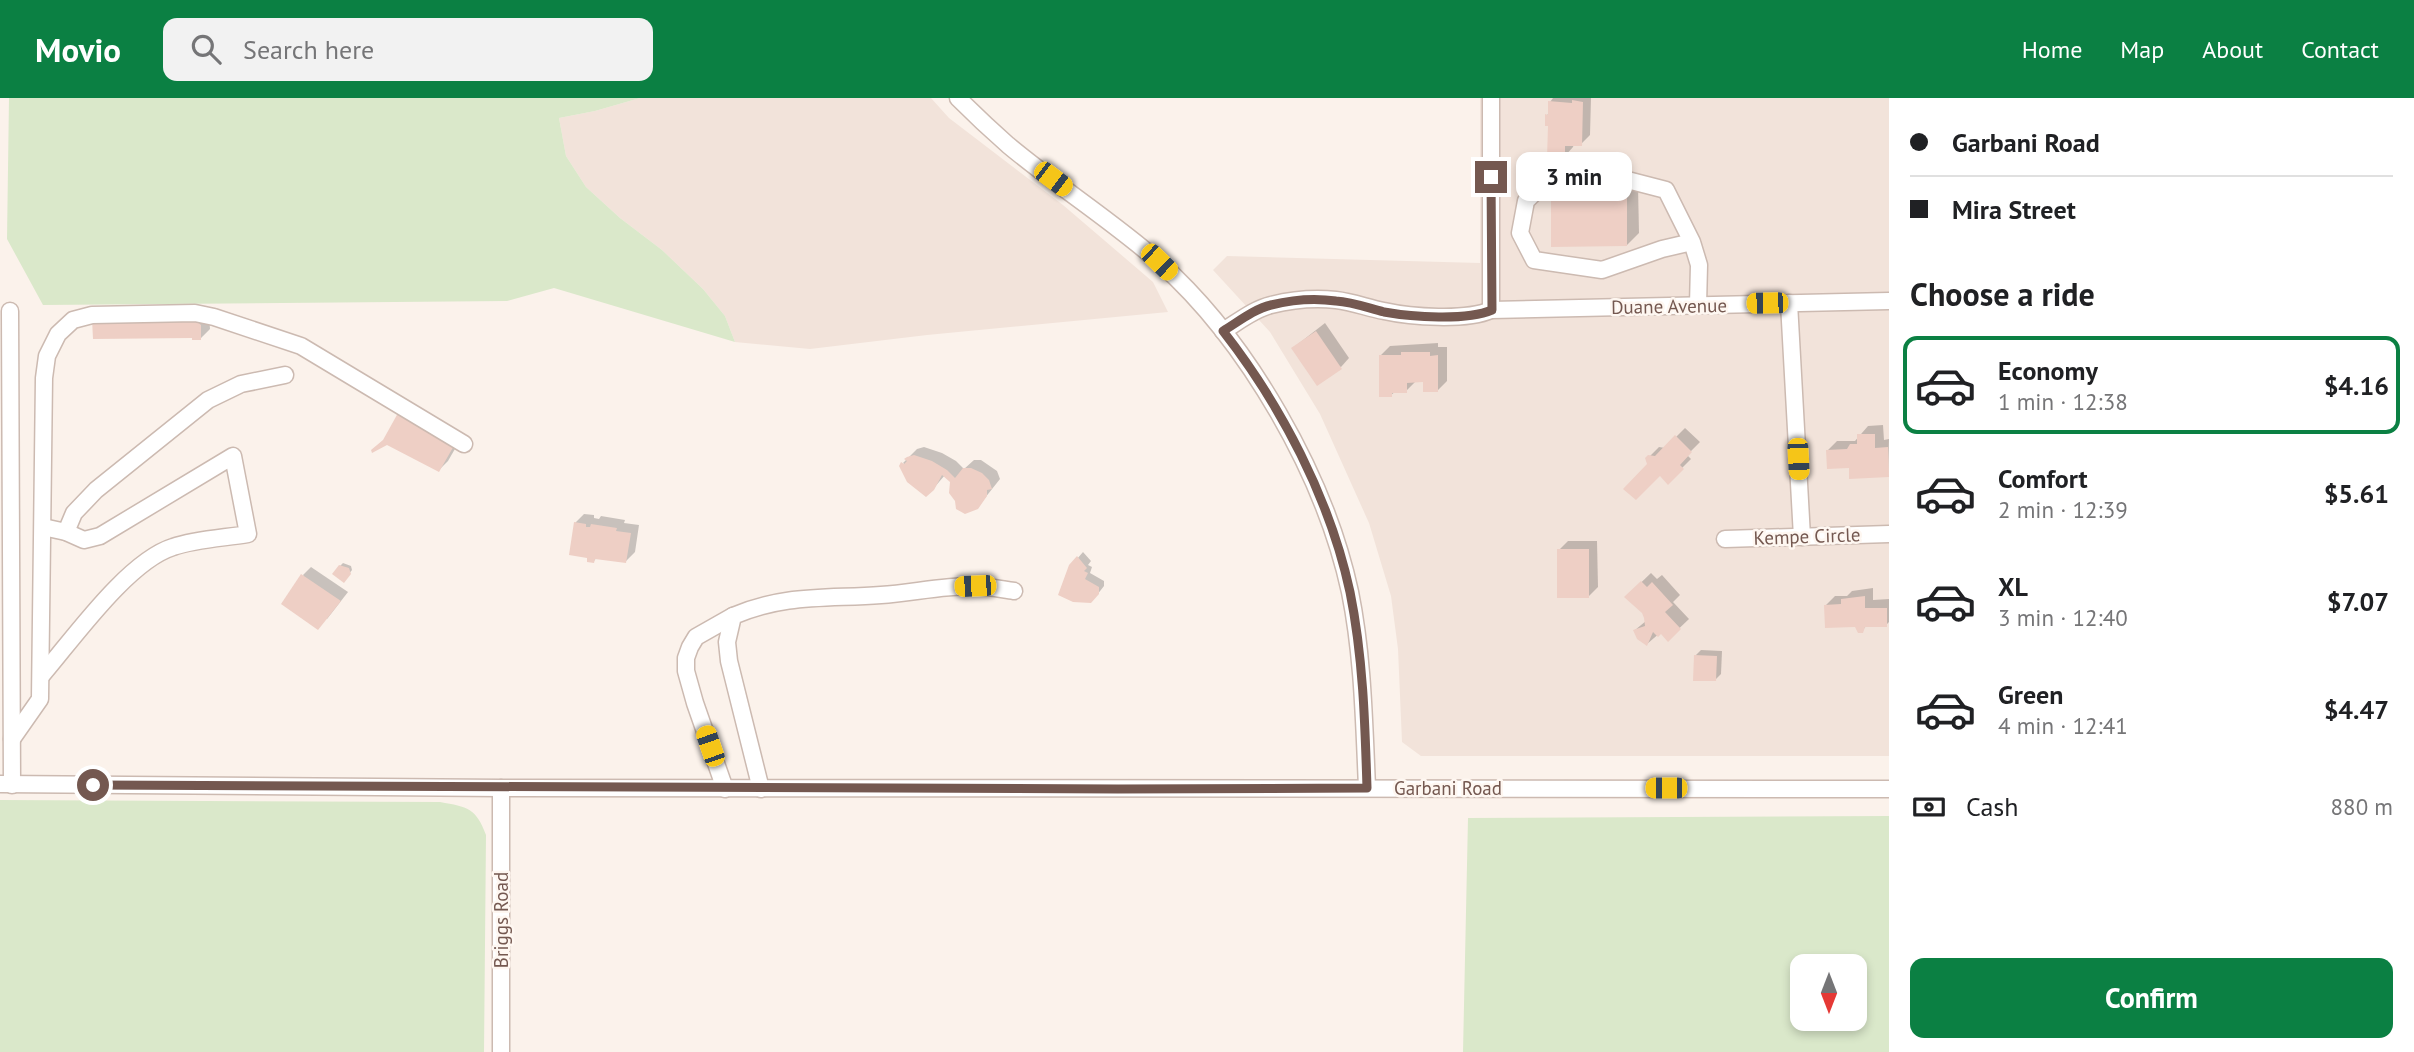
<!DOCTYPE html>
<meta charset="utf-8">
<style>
body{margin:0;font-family:"PT Sans",sans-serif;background:#f2f2f2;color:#202124;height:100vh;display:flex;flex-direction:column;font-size:26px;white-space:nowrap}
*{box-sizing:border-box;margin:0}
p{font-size:23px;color:#757577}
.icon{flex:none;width:38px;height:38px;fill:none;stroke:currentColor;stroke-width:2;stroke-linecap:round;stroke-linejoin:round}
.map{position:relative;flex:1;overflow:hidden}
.drawer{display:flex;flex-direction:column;background:#fff;width:525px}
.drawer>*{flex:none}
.banner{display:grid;align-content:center;height:154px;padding:0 21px;background:#fff}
.needle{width:46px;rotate:180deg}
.tools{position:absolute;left:1790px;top:856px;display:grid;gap:14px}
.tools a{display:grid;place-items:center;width:77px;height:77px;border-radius:14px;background:#fff;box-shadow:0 4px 10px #0003;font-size:35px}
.end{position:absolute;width:32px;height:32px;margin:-16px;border:9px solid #745850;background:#fff;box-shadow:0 0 0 4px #fff}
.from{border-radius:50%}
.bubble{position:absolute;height:49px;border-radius:14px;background:#fff;box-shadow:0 4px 10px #0003;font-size:23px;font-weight:800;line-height:49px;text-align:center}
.car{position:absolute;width:21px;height:42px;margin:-21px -10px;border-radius:9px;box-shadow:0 0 5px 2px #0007;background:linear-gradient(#f5c518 24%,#345 0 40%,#f5c518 0 76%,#345 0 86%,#f5c518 0)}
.banner b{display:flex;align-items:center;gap:24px;height:66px;font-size:26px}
.banner b+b{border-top:2px solid #e0e0e0}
.banner i{width:18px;height:18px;background:#202124}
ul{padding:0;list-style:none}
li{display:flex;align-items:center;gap:21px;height:98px;margin:0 14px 10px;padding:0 7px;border:4px solid transparent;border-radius:14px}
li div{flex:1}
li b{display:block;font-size:26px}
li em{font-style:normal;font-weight:800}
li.current{border-color:#0b8043}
li>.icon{width:63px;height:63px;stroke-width:1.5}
h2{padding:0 21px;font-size:32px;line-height:84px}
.pay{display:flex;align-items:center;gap:18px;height:77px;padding:0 21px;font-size:26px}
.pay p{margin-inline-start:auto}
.cta{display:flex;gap:14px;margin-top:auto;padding:14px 21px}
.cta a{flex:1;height:80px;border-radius:14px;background:#0b8043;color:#fff;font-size:28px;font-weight:800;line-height:80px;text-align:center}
header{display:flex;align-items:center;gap:42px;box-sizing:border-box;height:98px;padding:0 35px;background:#0b8043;color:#fff}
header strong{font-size:33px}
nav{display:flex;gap:38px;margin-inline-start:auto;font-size:24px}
.search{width:490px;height:63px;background:#f2f2f2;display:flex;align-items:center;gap:18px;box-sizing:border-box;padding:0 24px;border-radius:14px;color:#757577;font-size:26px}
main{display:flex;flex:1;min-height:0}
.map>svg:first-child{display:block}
.residential{fill:#f2e3da}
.green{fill:#dae8ca;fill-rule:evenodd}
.shadow{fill:#0003}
.building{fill:#eecfc5}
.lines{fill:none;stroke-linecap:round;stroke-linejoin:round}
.minor-casing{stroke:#ccbab1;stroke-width:19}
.minor{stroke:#fff;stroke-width:16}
.route{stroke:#745850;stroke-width:9}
.labels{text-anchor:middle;stroke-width:5;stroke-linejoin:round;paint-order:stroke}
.street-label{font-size:19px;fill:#745850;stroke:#fef7f1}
</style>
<header>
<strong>Movio</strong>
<div class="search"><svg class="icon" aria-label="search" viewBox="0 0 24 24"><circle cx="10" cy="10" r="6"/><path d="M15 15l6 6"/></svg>Search here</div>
<nav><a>Home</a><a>Map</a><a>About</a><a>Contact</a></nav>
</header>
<main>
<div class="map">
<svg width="1889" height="954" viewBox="0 0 1889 954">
<rect width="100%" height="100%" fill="#fbf2eb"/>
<!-- residential -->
<g class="residential">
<path d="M640 0H931L949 20 1063 107 1153 184 1168 214 927 237 810 251 735 244 725 218 703 191 662 152 620 120 586 89 566 58 559 20 595 13Z"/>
<path d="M1480 0H1889V658H1421L1402 644 1398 551 1391 498 1369 425 1320 316 1270 234 1213 172 1227 158 1480 165Z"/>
</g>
<!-- green -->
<g class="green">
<path d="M9 0H640L595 13 559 20 566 58 586 89 620 120 662 152 703 191 725 218 735 244 554 190 507 203 43 207 7 141Z"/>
<path d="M0 702 440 704C468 709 476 710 486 737L484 954H0Z"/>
<path d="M1889 718V954H1463L1468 720ZM1802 868H1855V920H1802Z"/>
</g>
<!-- shadow -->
<g class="shadow">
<path d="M1553 0H1591L1590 37 1581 46H1574L1573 49 1565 58 1547 17 1550 15V4Z"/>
<path d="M1638 88 1639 135 1627 147 1553 101 1565 89Z"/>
<path d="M209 218 210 231 201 240 194 238 94 239Z"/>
<path d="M1325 225 1349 260 1341 269 1293 250Z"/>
<path d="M1438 245V249H1447V283L1438 292 1425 283 1415 284 1406 293H1396L1391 297 1381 257 1390 248Z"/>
<path d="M1883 327 1884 342 1889 341 1888 378 1850 368 1828 352 1837 343H1855L1868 328Z"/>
<path d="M1685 330 1700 344 1687 357 1691 361 1668 384 1650 366V358L1659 349 1665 350Z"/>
<path d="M463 337 448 363 439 372 382 343Z"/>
<path d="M924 349 942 355 956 363 964 371 974 362H981L997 373 1000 381 977 410 945 377 933 391 903 365 917 351Z"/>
<path d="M584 416 594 417V420L599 421 601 418 625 422 624 425 639 427 635 454 626 463 597 459 594 463 575 425Z"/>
<path d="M1568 443H1597L1598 489 1589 498 1559 452Z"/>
<path d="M1083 454 1091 463 1088 467 1092 469 1090 475 1104 483V488L1097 497 1071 468Z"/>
<path d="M343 465 351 468 352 472 346 480 340 468Z"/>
<path d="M311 469 348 494 327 521 303 477Z"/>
<path d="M1651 475 1657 481 1662 477 1680 497 1673 504 1689 521 1668 541 1661 534 1647 546 1635 532 1646 523 1644 514 1626 499Z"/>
<path d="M1873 490V502L1889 501V524L1886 527H1867L1862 533 1826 507 1835 498H1847L1852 493Z"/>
<path d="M1701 552 1722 553 1721 576 1715 582 1695 558Z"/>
</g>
<!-- building -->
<g class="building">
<path d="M1572 2 1583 4 1582 48H1565V60H1547L1548 28H1545V16L1548 17V3L1572 5Z"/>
<path d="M1551 100H1627V148L1551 149Z"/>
<path d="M193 220 201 227V242H192V240L93 241 92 221Z"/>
<path d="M1316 233 1342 271 1317 288 1291 250Z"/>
<path d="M1401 254H1430V258L1438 257V294H1423V284L1407 285V295H1392V299H1379V257H1401Z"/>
<path d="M398 315 455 346 439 374 387 347 372 355 371 352 383 342Z"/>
<path d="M1857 336H1875V350L1888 349 1889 379 1849 381V370L1827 371 1826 352 1847 351 1850 346H1857Z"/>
<path d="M1675 337 1692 354 1680 367 1684 371 1668 387 1660 378 1636 402 1623 391 1647 366 1645 360 1648 357 1655 358Z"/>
<path d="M914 357 932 363 947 372 955 380 963 370H971L982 375 989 382 992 391 987 392V398L978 411 965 416 956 411 955 403 949 395 950 384 942 377 934 392 926 399 907 384 899 368 901 364 904 366 907 363 904 361 907 359Z"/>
<path d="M574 424 586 426V429H590L591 426 617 430 616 433 631 435 626 465 595 461 594 465 587 464V460L569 457Z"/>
<rect x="1557" y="451" width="32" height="49"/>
<path d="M1077 458 1087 470 1084 473 1088 475 1085 481 1099 489V496L1091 505 1073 504 1058 497 1069 467Z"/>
<path d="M339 467 349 470 351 476 344 485 332 476Z"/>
<path d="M301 476 341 503 318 532 281 506Z"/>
<path d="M1641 483 1647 489 1652 484 1673 507 1665 514 1681 531 1668 544 1661 536 1658 539 1653 534 1647 548 1637 541 1633 532 1645 528 1644 520 1642 515 1624 499Z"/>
<path d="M1865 498V510H1887V529H1865L1863 535H1858L1855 529 1825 530 1824 507 1841 506V501Z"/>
<path d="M1694 557 1717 558 1716 583H1693Z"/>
</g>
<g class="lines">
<defs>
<g id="minor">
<path d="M958 0C974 16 991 32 1008 47 1057 88 1111 122 1159 164 1248 243 1325 378 1350 494 1363 558 1364 624 1367 689"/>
<path d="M1491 0V212"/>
<path d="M1692 144 1666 92 1608 77 1549 80 1526 103 1520 135 1534 162 1602 172 1662 151 1692 144 1699 167 1698 207"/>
<path d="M1789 205 1802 439"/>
<path d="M10 213 12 687"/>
<path d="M1223 233C1238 224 1254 211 1271 207 1291 202 1316 200 1336 202 1353 204 1368 210 1384 213 1411 219 1466 223 1491 212L1889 203"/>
<path d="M66 434 74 415 96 392 208 302 241 286 285 277"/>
<path d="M1725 441 1889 436"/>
<path d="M42 577C73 541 128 463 173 449 196 441 224 440 248 436L233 358 100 438 84 442 66 434 43 429"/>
<path d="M12 641 40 601 44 280 47 258 58 236 73 222 92 217 195 215 214 219 301 248 464 346"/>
<path d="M0 686 501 690 1889 691"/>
<path d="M725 691 695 605 686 573V560L690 549 696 539 733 518"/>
<path d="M761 691 729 563 727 544 733 518C784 496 827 501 881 497 911 495 941 488 972 488 986 488 1000 491 1014 493"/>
<path d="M501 954V690"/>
</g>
</defs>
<!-- minor casing -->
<use href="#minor" class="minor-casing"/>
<!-- minor -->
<use href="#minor" class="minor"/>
</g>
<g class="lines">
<!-- route -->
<path class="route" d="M93 687 1118 691 1367 690C1365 624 1363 558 1350 494 1330 401 1281 307 1223 233 1238 224 1254 211 1271 207 1291 202 1316 200 1336 203 1353 204 1368 210 1384 214 1412 219 1466 223 1492 212L1491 79"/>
</g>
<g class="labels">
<!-- street labels -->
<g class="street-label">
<text transform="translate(1669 208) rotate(-1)" y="7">Duane Avenue</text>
<text transform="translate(1807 438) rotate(-2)" y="7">Kempe Circle</text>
<text x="1448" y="697">Garbani Road</text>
<text transform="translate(501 822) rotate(-90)" y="7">Briggs Road</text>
</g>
</g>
</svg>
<div class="tools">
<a><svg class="needle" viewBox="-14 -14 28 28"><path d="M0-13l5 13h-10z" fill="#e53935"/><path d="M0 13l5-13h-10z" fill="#757577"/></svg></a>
</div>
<i class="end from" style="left:93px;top:687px"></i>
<i class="end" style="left:1491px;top:79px"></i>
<div class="bubble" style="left:1516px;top:54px;width:116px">3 min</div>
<i class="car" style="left:1053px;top:81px;rotate:127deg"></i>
<i class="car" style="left:1159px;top:164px;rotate:134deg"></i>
<i class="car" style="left:1767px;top:205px;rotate:269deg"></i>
<i class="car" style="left:1798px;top:361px;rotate:177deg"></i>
<i class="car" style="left:975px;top:488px;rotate:268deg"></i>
<i class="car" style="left:710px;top:648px;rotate:341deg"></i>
<i class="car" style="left:1666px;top:690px;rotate:270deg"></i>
</div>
<section class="drawer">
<div class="banner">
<b><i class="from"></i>Garbani Road</b>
<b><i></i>Mira Street</b>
</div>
<h2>Choose a ride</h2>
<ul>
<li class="current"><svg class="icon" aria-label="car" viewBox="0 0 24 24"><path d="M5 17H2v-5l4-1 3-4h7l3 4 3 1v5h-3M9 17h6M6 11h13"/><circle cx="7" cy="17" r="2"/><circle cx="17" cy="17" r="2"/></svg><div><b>Economy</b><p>1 min · 12:38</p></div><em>$4.16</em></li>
<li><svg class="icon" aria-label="car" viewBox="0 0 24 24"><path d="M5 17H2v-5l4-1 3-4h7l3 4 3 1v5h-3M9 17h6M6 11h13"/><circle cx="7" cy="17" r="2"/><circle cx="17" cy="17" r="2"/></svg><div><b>Comfort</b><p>2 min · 12:39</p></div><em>$5.61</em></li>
<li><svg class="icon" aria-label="car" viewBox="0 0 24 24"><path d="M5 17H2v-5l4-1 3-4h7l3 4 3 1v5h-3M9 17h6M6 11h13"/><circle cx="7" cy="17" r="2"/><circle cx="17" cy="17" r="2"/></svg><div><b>XL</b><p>3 min · 12:40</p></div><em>$7.07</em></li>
<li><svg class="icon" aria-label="car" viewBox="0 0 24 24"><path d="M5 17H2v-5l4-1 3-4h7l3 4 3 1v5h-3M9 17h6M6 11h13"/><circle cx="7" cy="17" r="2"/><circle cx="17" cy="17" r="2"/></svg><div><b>Green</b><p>4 min · 12:41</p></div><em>$4.47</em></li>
</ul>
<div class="pay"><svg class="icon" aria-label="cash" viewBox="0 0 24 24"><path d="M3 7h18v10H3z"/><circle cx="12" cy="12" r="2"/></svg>Cash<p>880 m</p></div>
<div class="cta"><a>Confirm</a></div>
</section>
</main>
